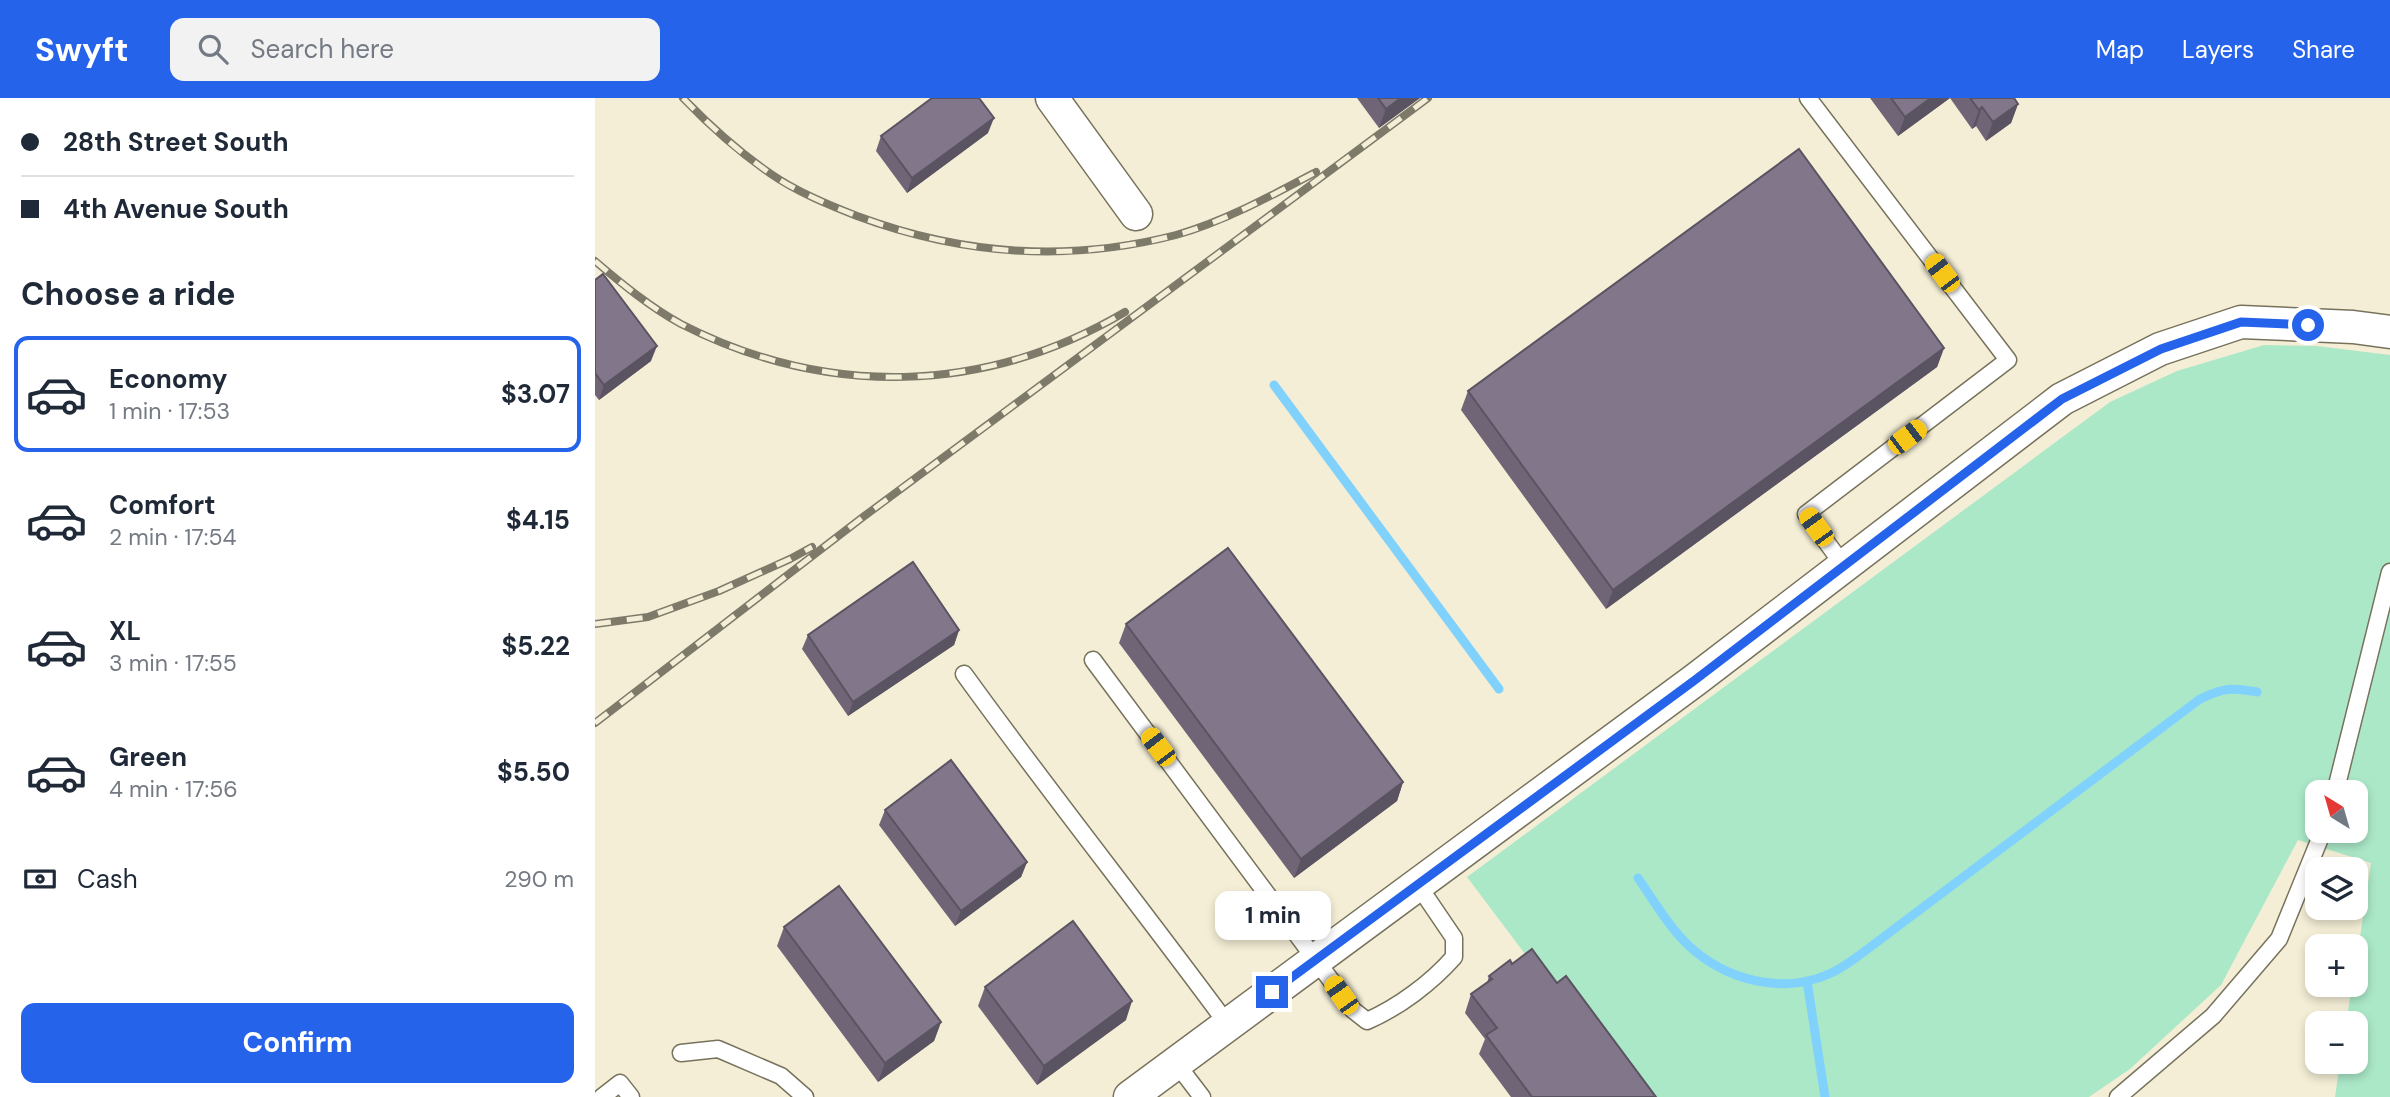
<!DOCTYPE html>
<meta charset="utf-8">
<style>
body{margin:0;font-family:"DM Sans",sans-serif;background:#f2f2f3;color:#1f2937;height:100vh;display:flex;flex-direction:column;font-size:26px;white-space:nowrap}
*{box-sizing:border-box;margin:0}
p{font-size:23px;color:#747a83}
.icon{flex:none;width:38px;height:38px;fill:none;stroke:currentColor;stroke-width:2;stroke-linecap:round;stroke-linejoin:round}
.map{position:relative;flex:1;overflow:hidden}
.sheet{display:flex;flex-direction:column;background:#fff;width:595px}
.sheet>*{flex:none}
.guide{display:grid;align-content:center;height:154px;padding:0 21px;background:#fff}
.needle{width:46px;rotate:323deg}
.fabs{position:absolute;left:1710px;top:682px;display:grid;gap:14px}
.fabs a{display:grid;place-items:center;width:63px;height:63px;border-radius:14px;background:#fff;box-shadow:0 4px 10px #0003;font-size:35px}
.end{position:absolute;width:32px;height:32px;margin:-16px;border:9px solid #2563eb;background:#fff;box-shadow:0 0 0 4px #fff}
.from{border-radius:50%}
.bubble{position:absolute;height:49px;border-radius:14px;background:#fff;box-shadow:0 4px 10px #0003;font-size:23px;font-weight:700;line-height:49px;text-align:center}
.car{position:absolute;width:21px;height:42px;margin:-21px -10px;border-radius:9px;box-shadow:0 0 5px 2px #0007;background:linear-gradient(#f5c518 24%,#345 0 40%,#f5c518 0 76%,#345 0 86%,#f5c518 0)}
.guide b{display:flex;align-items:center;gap:24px;height:66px;font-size:26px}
.guide b+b{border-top:2px solid #e0e1e3}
.guide i{width:18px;height:18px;background:#1f2937}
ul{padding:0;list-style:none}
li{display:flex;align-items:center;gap:21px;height:116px;margin:0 14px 10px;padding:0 7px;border:4px solid transparent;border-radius:14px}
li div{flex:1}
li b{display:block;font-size:26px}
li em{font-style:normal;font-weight:700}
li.current{border-color:#2563eb}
li>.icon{width:63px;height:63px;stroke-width:1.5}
h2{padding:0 21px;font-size:32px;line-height:84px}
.pay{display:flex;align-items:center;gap:18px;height:77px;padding:0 21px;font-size:26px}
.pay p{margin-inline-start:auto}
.action{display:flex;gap:14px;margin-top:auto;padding:14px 21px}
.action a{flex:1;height:80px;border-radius:14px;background:#2563eb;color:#fff;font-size:28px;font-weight:700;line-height:80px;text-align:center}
header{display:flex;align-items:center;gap:42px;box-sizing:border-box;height:98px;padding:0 35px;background:#2563eb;color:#fff}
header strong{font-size:33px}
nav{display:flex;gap:38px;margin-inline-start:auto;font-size:24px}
.search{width:490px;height:63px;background:#f2f2f3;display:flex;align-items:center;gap:18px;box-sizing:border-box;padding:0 24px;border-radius:14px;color:#747a83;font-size:26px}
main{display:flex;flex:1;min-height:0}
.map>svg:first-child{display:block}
.green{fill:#abe8c8;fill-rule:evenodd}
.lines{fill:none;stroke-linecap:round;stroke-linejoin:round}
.stream{stroke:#80d2fc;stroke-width:9}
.service-casing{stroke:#77725c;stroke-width:19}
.minor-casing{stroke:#77725c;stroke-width:35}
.service{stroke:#fff;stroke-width:16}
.minor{stroke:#fff;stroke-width:32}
.rail-casing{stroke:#7e7a6a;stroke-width:8}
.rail{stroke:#f4eed6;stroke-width:5;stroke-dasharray:16;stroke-linecap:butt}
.wall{fill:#6f6577}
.shaded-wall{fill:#5a5361}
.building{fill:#81768a;stroke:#5a5361;stroke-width:2}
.route{stroke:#2563eb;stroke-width:9}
</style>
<header>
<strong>Swyft</strong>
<div class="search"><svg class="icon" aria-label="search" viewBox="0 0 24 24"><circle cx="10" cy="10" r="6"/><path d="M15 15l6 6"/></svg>Search here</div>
<nav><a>Map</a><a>Layers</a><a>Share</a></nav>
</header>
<main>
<section class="sheet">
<div class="guide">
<b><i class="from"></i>28th Street South</b>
<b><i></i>4th Avenue South</b>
</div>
<h2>Choose a ride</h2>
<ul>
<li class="current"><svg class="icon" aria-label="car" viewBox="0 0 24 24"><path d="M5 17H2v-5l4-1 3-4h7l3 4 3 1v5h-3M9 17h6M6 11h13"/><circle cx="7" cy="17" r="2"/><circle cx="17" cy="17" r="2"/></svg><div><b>Economy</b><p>1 min · 17:53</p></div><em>$3.07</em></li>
<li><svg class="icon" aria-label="car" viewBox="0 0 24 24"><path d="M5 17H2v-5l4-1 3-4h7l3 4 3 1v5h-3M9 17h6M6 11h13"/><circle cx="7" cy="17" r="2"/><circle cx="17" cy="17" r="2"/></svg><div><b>Comfort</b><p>2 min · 17:54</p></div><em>$4.15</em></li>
<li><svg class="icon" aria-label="car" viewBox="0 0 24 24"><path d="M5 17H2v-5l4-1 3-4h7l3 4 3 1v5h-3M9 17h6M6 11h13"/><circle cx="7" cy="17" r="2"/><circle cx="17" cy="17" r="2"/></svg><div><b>XL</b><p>3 min · 17:55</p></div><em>$5.22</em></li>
<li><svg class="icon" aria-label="car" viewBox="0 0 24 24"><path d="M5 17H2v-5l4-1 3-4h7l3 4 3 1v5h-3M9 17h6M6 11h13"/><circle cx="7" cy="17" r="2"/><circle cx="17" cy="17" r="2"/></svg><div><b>Green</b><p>4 min · 17:56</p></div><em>$5.50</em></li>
</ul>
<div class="pay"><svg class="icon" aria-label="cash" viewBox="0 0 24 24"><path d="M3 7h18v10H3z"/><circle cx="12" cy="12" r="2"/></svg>Cash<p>290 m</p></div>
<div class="action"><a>Confirm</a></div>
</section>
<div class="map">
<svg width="1795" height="999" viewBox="0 0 1795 999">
<rect width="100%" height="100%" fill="#f4eed6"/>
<!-- green -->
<path class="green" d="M1669 247 1722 248 1795 257V999H1740L1745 964H1760V926H1751L1757 887H1760L1761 866 1776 765 1703 742 1626 887 1535 971 1494 999H1038L872 779 1515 304 1582 273ZM1722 695H1760V733H1722Z"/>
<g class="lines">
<!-- stream -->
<g class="stream">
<path d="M679 287 904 591"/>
<path d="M1043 780C1059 803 1074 829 1094 848 1131 882 1187 897 1234 876 1248 870 1261 860 1274 850L1605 601C1628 590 1637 589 1662 594"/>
<path d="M1212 883 1230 999"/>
</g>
<defs>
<g id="service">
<path d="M1213 0 1413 262 1211 416 1249 468"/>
<path d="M498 562 758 912 772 923C804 909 836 885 859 859V840L823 787"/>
<path d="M369 576C455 695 546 809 633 927"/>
<path d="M1740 695 1795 474"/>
<path d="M86 955 123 951 186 978 210 999"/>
<path d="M581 965 607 999"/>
<path d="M7 999 25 985 36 999"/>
<path d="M1523 999 1618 918 1684 841 1728 733"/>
</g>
<g id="minor">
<path d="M457 0 541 116"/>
<path d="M535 999 1100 582 1467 301 1565 251 1646 224 1758 229 1795 234"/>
</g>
</defs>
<!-- service casing -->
<use href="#service" class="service-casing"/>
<!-- minor casing -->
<use href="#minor" class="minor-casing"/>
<!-- service -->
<use href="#service" class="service"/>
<!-- minor -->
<use href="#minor" class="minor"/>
<defs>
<g id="rail">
<path d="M88 0C115 28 144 54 176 76 202 94 234 107 262 118 367 157 472 165 581 137 628 124 678 97 721 74"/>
<path d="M0 163C27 186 55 209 86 226 231 300 389 297 530 214"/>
<path d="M0 526 53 519 124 493 195 461 217 449"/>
<path d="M0 625 268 419 833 0"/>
</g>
</defs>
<!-- rail casing -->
<use href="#rail" class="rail-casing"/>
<!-- rail -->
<use href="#rail" class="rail"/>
</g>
<!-- wall -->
<g class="wall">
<path d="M762 0H825L784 30Z"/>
<path d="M1275 0H1419L1423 6 1416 25 1391 43 1381 28 1377 31 1355 0 1303 38Z"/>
<path d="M393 35 312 95 281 53 286 38Z"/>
<path d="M0 182 56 263 4 302 0 297Z"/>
<path d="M1349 250 1342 269 1011 511 866 312 873 293Z"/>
<path d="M531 526 808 684 802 703 699 780 524 545Z"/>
<path d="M364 532 359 547 253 618 207 551 213 537Z"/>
<path d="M290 712 432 764 426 779 360 828 284 727Z"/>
<path d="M189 829 346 924 339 943 283 984 182 848Z"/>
<path d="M917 866 962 885 1061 999H916L884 956 890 941 870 915 876 896 892 885 894 878Z"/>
<path d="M390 889 531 922 442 987 383 908Z"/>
</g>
<!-- shaded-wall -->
<g class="shaded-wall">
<path d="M806 0H825L784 30 791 11Z"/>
<path d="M1336 0H1355L1303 38 1310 19Z"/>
<path d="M1423 6 1416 25 1391 43 1398 24Z"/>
<path d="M1387 9 1381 28 1377 31 1384 12Z"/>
<path d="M399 20 393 35 312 95 317 80Z"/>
<path d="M62 248 56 263 4 302 9 287Z"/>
<path d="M1349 250 1342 269 1011 511 1018 492Z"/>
<path d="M364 532 359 547 253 618 258 604Z"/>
<path d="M808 684 802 703 699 780 706 761Z"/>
<path d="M432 764 426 779 360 828 366 813Z"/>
<path d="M537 903 531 922 442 987 449 968Z"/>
<path d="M346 924 339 943 283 984 290 965Z"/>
</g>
<!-- building -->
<g class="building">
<path d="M337 0H384L399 20 317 80 286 38Z"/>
<path d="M783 0H806L791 11Z"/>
<path d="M1296 0H1336L1310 19Z"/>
<path d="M1375 0H1419L1423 6 1398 24 1387 9 1384 12Z"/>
<path d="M1204 51 1349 250 1018 492 873 293Z"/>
<path d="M8 176 62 248 9 287 0 275V182Z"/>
<path d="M633 450 808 684 706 761 531 526Z"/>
<path d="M318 464 364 532 258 604 213 537Z"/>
<path d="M356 662 432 764 366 813 290 712Z"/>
<path d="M244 788 346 924 290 965 189 829Z"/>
<path d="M478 823 537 903 449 968 390 889Z"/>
<path d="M937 851 962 885 971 878 1061 999H937L891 937 902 930 876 896 897 881 894 878 915 862 917 866Z"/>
</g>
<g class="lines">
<!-- route -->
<path class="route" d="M677 894 1100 582 1467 301 1566 251 1646 224 1713 227"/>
</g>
</svg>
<div class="fabs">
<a><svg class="needle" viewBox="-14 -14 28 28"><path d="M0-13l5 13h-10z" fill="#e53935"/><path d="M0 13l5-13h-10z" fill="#747a83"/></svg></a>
<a><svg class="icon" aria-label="layers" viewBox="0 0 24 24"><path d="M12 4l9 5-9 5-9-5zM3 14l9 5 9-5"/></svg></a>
<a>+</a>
<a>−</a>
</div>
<i class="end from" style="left:1713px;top:227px"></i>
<i class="end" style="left:677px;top:894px"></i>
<div class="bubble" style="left:620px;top:793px;width:116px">1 min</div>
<i class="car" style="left:1347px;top:175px;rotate:323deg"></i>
<i class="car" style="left:1312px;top:339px;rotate:53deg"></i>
<i class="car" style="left:1221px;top:429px;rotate:324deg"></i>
<i class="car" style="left:563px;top:649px;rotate:323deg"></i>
<i class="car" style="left:746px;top:897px;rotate:325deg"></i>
</div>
</main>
